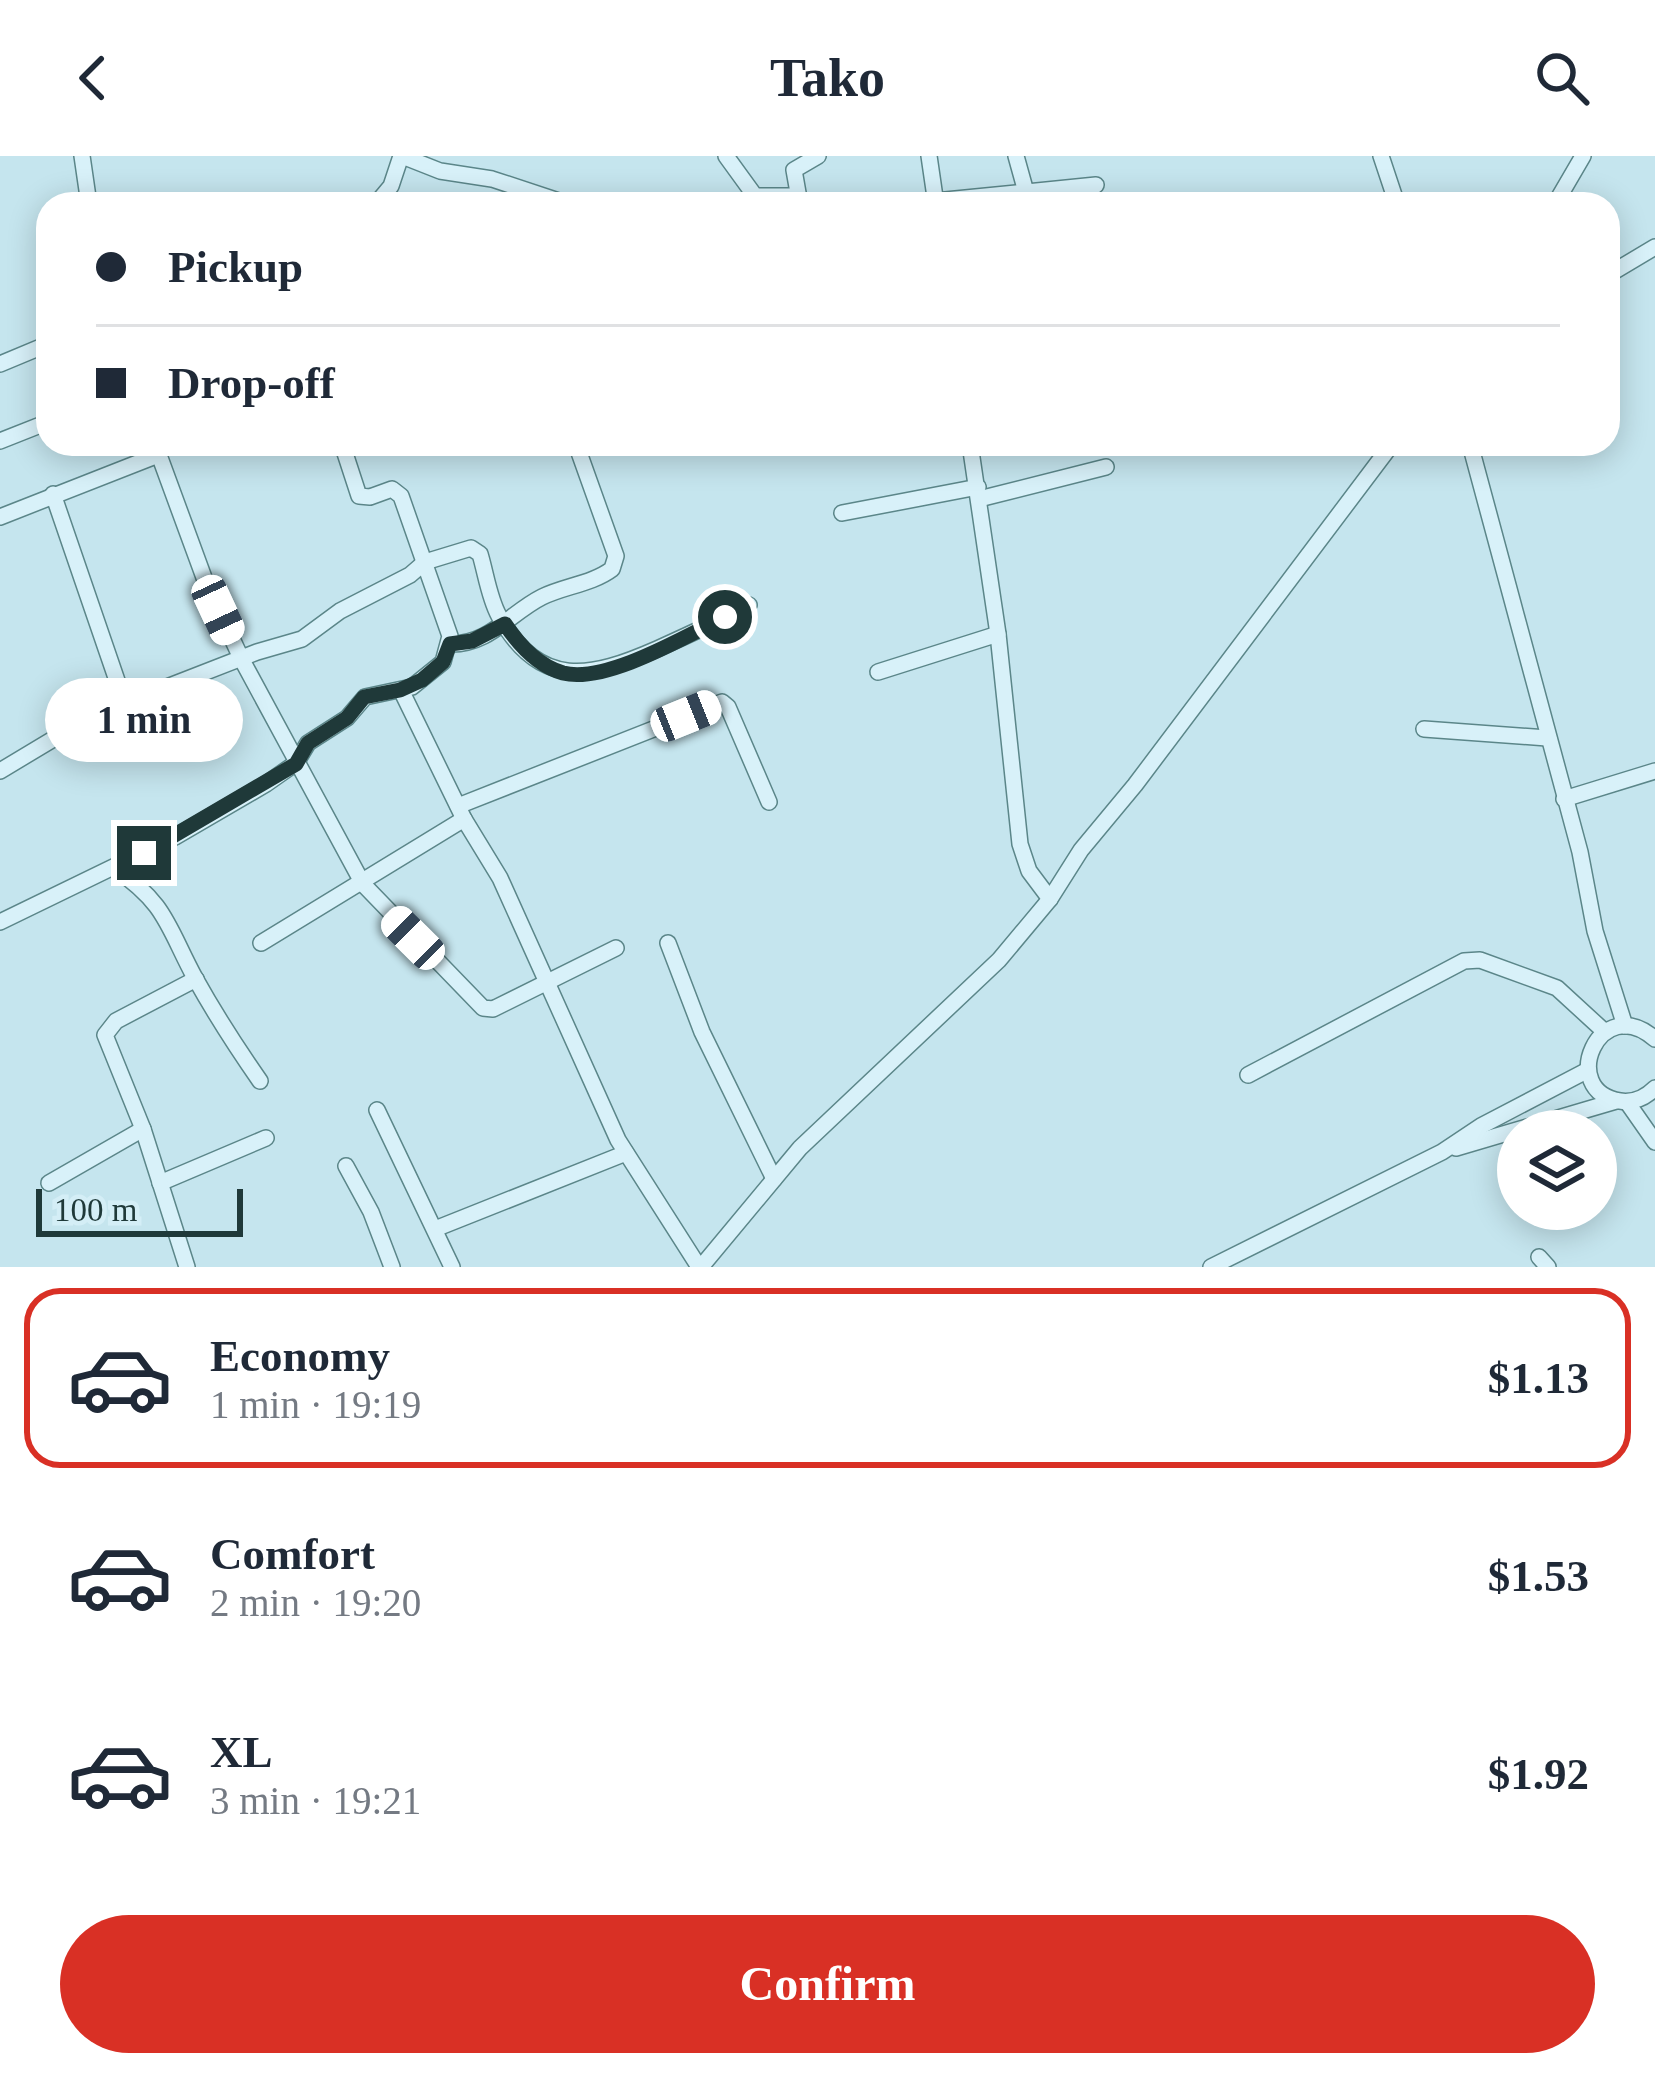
<!DOCTYPE html>
<meta charset="utf-8">
<style>
body{margin:0;font-family:"Times New Roman",serif;background:#f2f2f3;color:#1f2937;height:100vh;display:flex;flex-direction:column;font-size:45px;white-space:nowrap}
*{box-sizing:border-box;margin:0}
p{font-size:39px;color:#747a83}
.icon{flex:none;width:66px;height:66px;fill:none;stroke:currentColor;stroke-width:2;stroke-linecap:round;stroke-linejoin:round}
.map{position:relative;height:1111px;overflow:hidden}
.details{display:flex;flex-direction:column;background:#fff;flex:1}
.details>*{flex:none}
.top-card{position:absolute;left:36px;top:36px;width:1584px;height:264px;border-radius:36px;box-shadow:0 6px 30px #0003;display:grid;align-content:center;height:264px;padding:0 60px;background:#fff}
.buttons{position:absolute;left:1497px;top:954px;display:grid;gap:24px}
.buttons a{display:grid;place-items:center;width:120px;height:120px;border-radius:50%;background:#fff;box-shadow:0 6px 30px #0003;font-size:60px}
.scale{position:absolute;left:36px;bottom:30px;width:207px;box-sizing:border-box;padding-left:12px;border:6px solid #1f3939;border-top:0;font-size:33px;line-height:42px;white-space:nowrap;color:#1f3939;-webkit-text-stroke:9px #d4eef6;paint-order:stroke}
.end{position:absolute;width:54px;height:54px;margin:-27px;border:15px solid #1f3939;background:#fff;box-shadow:0 0 0 6px #fff}
.from{border-radius:50%}
.bubble{position:absolute;height:84px;border-radius:42px;background:#fff;box-shadow:0 6px 30px #0003;font-size:39px;font-weight:800;line-height:84px;text-align:center}
.car{position:absolute;width:36px;height:72px;margin:-36px -18px;border-radius:15px;box-shadow:0 0 9px 3px #0007;background:linear-gradient(#fff 24%,#345 0 40%,#fff 0 76%,#345 0 86%,#fff 0)}
.top-card b{display:flex;align-items:center;gap:42px;height:114px;font-size:45px}
.top-card b+b{border-top:3px solid #e0e1e3}
.top-card i{width:30px;height:30px;background:#1f2937}
ul{padding:21px 0 0;list-style:none}
li{display:flex;align-items:center;gap:36px;height:180px;margin:0 24px 18px;padding:0 36px;border:6px solid transparent;border-radius:36px}
li div{flex:1}
li b{display:block;font-size:45px}
li em{font-style:normal;font-weight:800}
li.selected{border-color:#d93025}
li>.icon{width:108px;height:108px;stroke-width:1.5}
.action{display:flex;gap:24px;margin-top:auto;padding:24px 60px}
.action a{flex:1;height:138px;border-radius:72px;background:#d93025;color:#fff;font-size:48px;font-weight:800;line-height:138px;text-align:center}
header{display:flex;justify-content:space-between;align-items:center;height:156px;padding:0 60px;background:#fff;font-size:54px;font-weight:800}
.map>svg:first-child{display:block}
.lines{fill:none;stroke-linecap:round;stroke-linejoin:round}
.minor-casing{stroke:#5b8689;stroke-width:18}
.minor{stroke:#d8f1f9;stroke-width:15}
.route{stroke:#1f3939;stroke-width:15}
</style>
<header><svg class="icon" aria-label="back" viewBox="0 0 24 24"><path d="M15 5l-7 7 7 7"/></svg>Tako<svg class="icon" aria-label="search" viewBox="0 0 24 24"><circle cx="10" cy="10" r="6"/><path d="M15 15l6 6"/></svg></header>
<div class="map">
<svg width="1655" height="1111" viewBox="0 0 1655 1111">
<rect width="100%" height="100%" fill="#c5e5ee"/>
<g class="lines">
<defs>
<g id="minor">
<path d="M82 0 89 48"/>
<path d="M402 0 440 15 492 23 568 48"/>
<path d="M726 0 755 40H798"/>
<path d="M929 0 936 48"/>
<path d="M1016 0 1026 36"/>
<path d="M1381 0 1397 48"/>
<path d="M935 45 1096 29"/>
<path d="M376 48 391 30 401 0"/>
<path d="M800 48 794 14 818 0"/>
<path d="M1555 48 1583 0"/>
<path d="M1608 119 1655 91"/>
<path d="M0 208 48 188"/>
<path d="M0 285 48 266"/>
<path d="M155 288 206 427 242 504 363 728 483 852 493 853 616 792"/>
<path d="M970 288 998 478 1020 688 1029 715 1050 743"/>
<path d="M1470 288 1580 696 1595 775 1625 870"/>
<path d="M53 338 124 545"/>
<path d="M979 343 1106 311"/>
<path d="M842 357 978 331"/>
<path d="M0 361 158 299"/>
<path d="M450 488C489 489 510 457 542 441 564 430 592 428 612 413L616 400 576 288"/>
<path d="M878 516 998 478"/>
<path d="M401 534 464 663 500 722 618 984 699 1111"/>
<path d="M1424 573 1547 582"/>
<path d="M0 615 90 561 257 496 302 483 340 455 410 419 425 406 471 392 480 398C486 418 489 442 499 460 540 534 591 522 657 493 688 479 719 465 749 449"/>
<path d="M1564 643 1655 615"/>
<path d="M458 650 722 546 728 551 769 646"/>
<path d="M114 712C167 748 167 770 195 822 215 858 237 892 260 925"/>
<path d="M0 766 175 681 266 628 296 607 308 587 347 562 365 541 412 531 443 506 450 480 401 340 392 333 370 341 359 340 342 288"/>
<path d="M261 787 464 663"/>
<path d="M668 787 702 876 774 1023"/>
<path d="M1655 883C1599 834 1557 935 1620 945 1634 947 1645 942 1655 932"/>
<path d="M1248 919 1464 805 1480 804 1557 832 1605 876"/>
<path d="M1627 946 1655 986"/>
<path d="M377 954 452 1111"/>
<path d="M1456 992 1616 945"/>
<path d="M346 1010 371 1056 392 1111"/>
<path d="M49 1027 143 973"/>
<path d="M160 1027 266 982"/>
<path d="M435 1073 626 997"/>
<path d="M1539 1101 1548 1111"/>
<path d="M187 1111 143 973 105 879 116 865 196 823"/>
<path d="M701 1111 800 992 999 804 1050 743 1081 694 1135 629 1392 288"/>
<path d="M1211 1111 1442 996 1481 970 1588 914"/>
</g>
</defs>
<!-- minor casing -->
<use href="#minor" class="minor-casing"/>
<!-- minor -->
<use href="#minor" class="minor"/>
</g>
<g class="lines">
<!-- route -->
<path class="route" d="M144 697 296 608 308 587 347 562 364 541 400 534 422 524 443 506 450 488 472 485 505 468C519 489 538 510 563 517 606 528 686 480 725 461"/>
</g>
</svg>
<div class="buttons">
<a><svg class="icon" aria-label="layers" viewBox="0 0 24 24"><path d="M12 4l9 5-9 5-9-5zM3 14l9 5 9-5"/></svg></a>
</div>
<div class="scale">100 m</div>
<i class="end from" style="left:725px;top:461px"></i>
<i class="end" style="left:144px;top:697px"></i>
<div class="bubble" style="left:45px;top:522px;width:198px">1 min</div>
<i class="car" style="left:218px;top:454px;rotate:155deg"></i>
<i class="car" style="left:686px;top:560px;rotate:68deg"></i>
<i class="car" style="left:413px;top:782px;rotate:315deg"></i>
<div class="top-card">
<b><i class="from"></i>Pickup</b>
<b><i></i>Drop-off</b>
</div>
</div>
<section class="details">
<ul>
<li class="selected"><svg class="icon" aria-label="car" viewBox="0 0 24 24"><path d="M5 17H2v-5l4-1 3-4h7l3 4 3 1v5h-3M9 17h6M6 11h13"/><circle cx="7" cy="17" r="2"/><circle cx="17" cy="17" r="2"/></svg><div><b>Economy</b><p>1 min · 19:19</p></div><em>$1.13</em></li>
<li><svg class="icon" aria-label="car" viewBox="0 0 24 24"><path d="M5 17H2v-5l4-1 3-4h7l3 4 3 1v5h-3M9 17h6M6 11h13"/><circle cx="7" cy="17" r="2"/><circle cx="17" cy="17" r="2"/></svg><div><b>Comfort</b><p>2 min · 19:20</p></div><em>$1.53</em></li>
<li><svg class="icon" aria-label="car" viewBox="0 0 24 24"><path d="M5 17H2v-5l4-1 3-4h7l3 4 3 1v5h-3M9 17h6M6 11h13"/><circle cx="7" cy="17" r="2"/><circle cx="17" cy="17" r="2"/></svg><div><b>XL</b><p>3 min · 19:21</p></div><em>$1.92</em></li>
</ul>
<div class="action"><a>Confirm</a></div>
</section>
